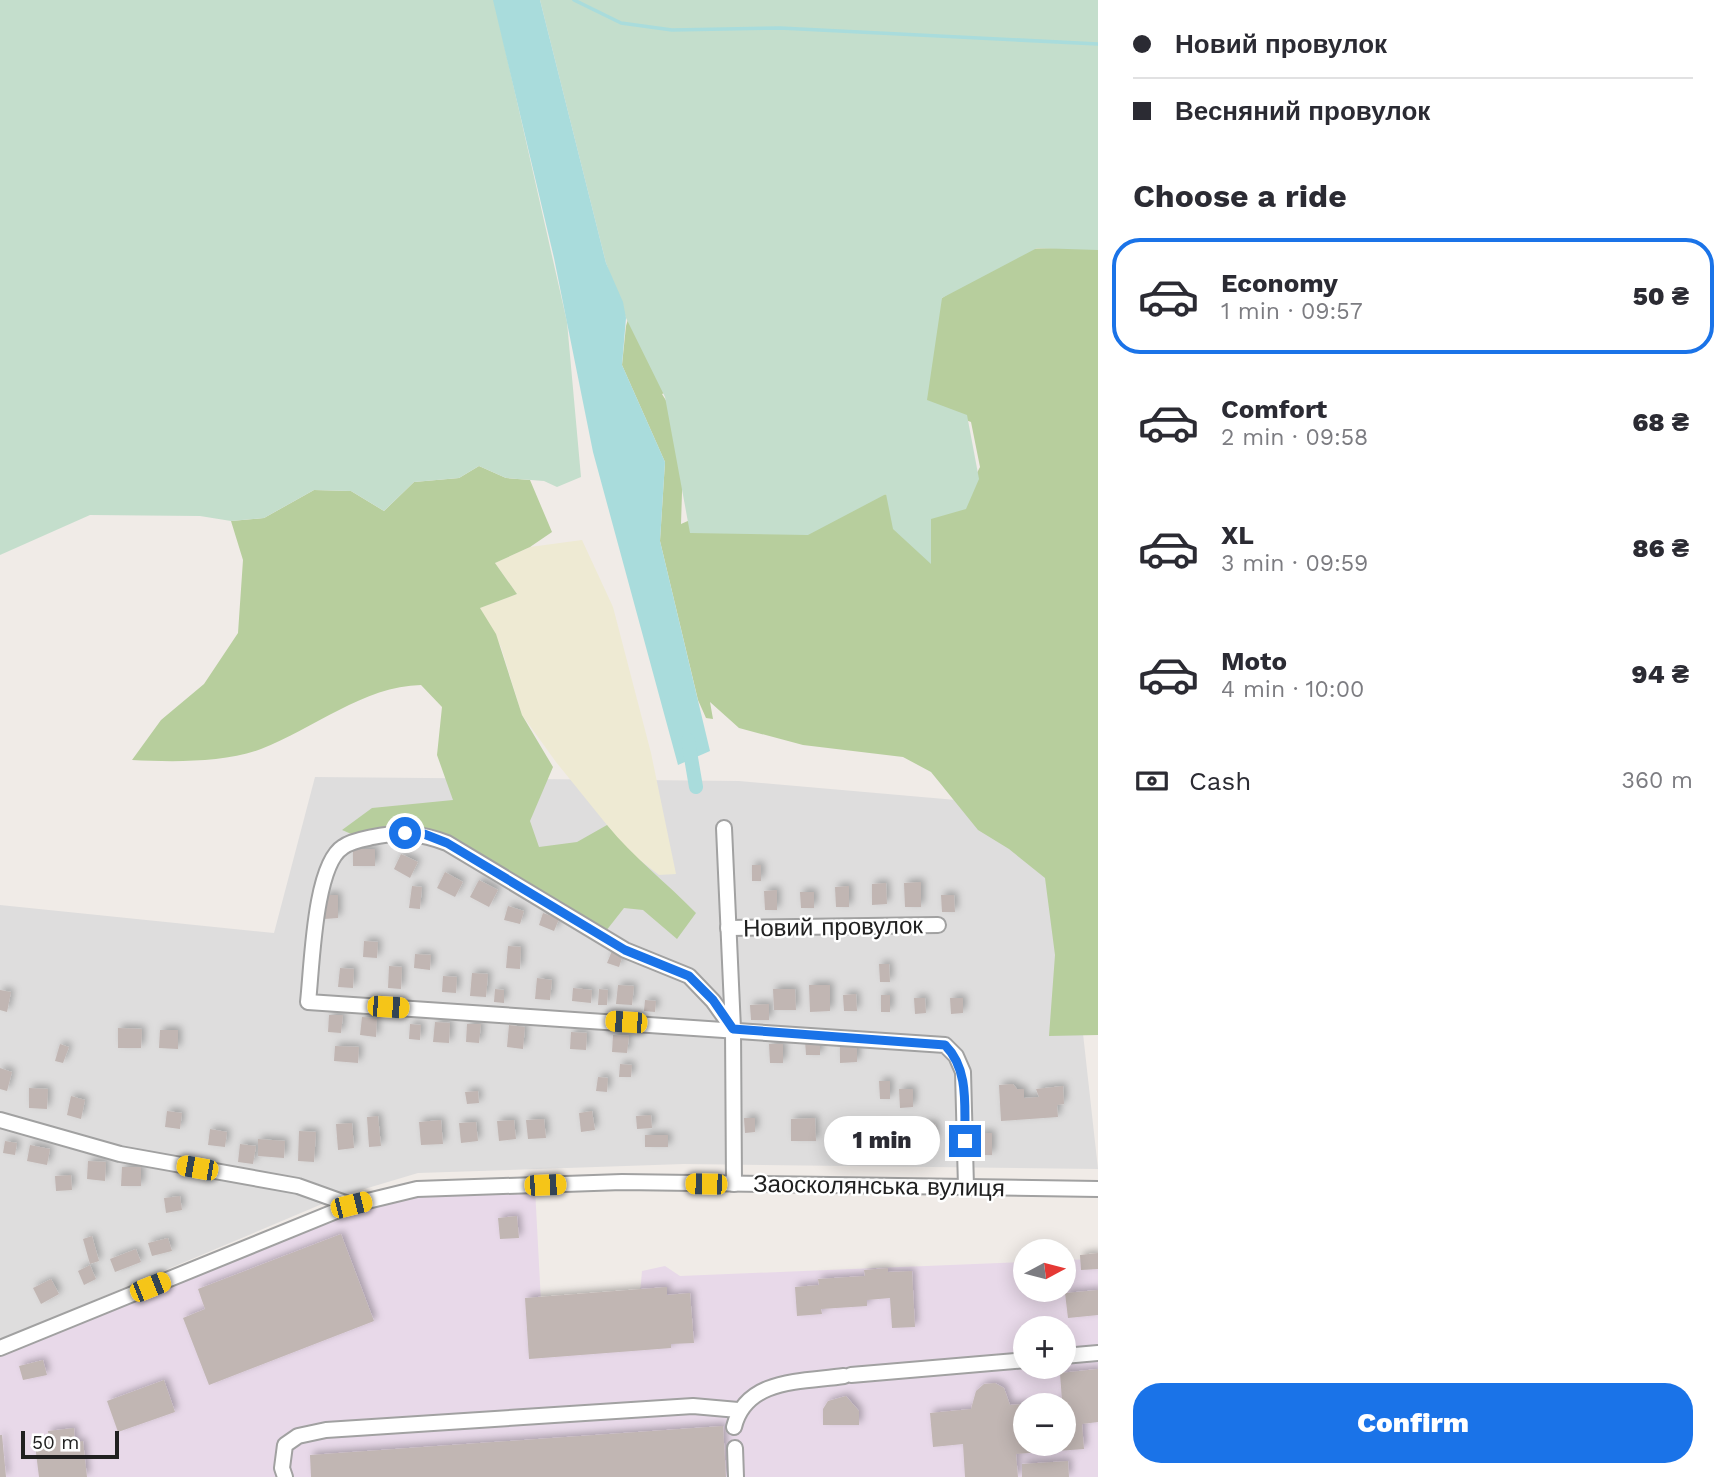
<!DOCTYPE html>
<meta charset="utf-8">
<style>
body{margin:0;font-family:"Work Sans",sans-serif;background:#f7f7f7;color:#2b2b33;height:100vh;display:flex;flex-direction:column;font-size:26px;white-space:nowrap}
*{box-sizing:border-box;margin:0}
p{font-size:23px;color:#7c7c81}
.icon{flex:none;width:38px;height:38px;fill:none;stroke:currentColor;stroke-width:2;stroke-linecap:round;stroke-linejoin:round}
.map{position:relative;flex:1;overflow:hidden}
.drawer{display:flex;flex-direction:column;background:#fff;width:630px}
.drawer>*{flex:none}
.guide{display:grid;align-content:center;height:154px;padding:0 35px;background:#fff}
.needle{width:46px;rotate:83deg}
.tools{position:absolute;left:1013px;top:1239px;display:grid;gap:14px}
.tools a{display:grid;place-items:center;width:63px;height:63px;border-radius:50%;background:#fff;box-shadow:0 4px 18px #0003;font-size:35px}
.scale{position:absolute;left:21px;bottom:18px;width:98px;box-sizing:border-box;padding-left:7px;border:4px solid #202020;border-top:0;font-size:19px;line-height:24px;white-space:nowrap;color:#202020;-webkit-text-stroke:5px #fff;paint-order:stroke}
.end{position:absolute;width:32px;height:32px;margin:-16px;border:9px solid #1a73e8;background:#fff;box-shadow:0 0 0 4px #fff}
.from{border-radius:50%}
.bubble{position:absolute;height:49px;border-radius:24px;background:#fff;box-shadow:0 4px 18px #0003;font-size:23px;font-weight:800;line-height:49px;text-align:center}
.car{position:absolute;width:21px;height:42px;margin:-21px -10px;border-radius:9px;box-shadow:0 0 5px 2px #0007;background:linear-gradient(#f5c518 24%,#345 0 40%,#f5c518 0 76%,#345 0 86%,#f5c518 0)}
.guide b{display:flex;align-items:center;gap:24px;height:66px;font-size:26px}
.guide b+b{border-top:2px solid #e1e1e2}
.guide i{width:18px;height:18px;background:#2b2b33}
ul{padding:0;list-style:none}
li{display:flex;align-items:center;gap:21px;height:116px;margin:0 14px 10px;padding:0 21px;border:4px solid transparent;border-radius:28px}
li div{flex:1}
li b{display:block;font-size:26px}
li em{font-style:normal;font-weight:800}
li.on{border-color:#1a73e8}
li>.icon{width:63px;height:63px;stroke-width:1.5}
h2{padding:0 35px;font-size:32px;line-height:84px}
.pay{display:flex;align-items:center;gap:18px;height:77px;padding:0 35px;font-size:26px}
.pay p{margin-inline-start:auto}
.button{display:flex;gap:14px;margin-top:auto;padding:14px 35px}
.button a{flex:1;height:80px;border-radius:28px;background:#1a73e8;color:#fff;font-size:28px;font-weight:800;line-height:80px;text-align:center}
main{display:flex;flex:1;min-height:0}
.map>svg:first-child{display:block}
.residential{fill:#dedddd}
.industrial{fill:#e8d9e9;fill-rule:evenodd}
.farmland{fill:#eeead3}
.forest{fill:#b7ce9d}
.wetland{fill:#c4decc}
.water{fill:#a9dcdc}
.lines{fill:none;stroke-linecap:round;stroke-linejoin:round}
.stream{stroke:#a9dcdc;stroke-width:3.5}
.canal{stroke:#a9dcdc;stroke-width:14}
.building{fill:#c1b6b3;filter:url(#shadow)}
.minor-casing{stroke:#a1a1a1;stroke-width:18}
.minor{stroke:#fff;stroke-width:14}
.route{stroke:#1a73e8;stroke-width:9}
.labels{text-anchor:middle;stroke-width:5;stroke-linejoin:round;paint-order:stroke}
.street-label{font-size:24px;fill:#202020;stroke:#fff}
</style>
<main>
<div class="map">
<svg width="1098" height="1477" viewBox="0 0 1098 1477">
<defs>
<filter id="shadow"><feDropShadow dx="3.5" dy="-3.5" stdDeviation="3.5" flood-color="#0004"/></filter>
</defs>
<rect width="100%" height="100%" fill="#f0ebe7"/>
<!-- residential -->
<path class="residential" d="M315 777 739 781 956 800 1064 862 1098 1169 684 1164 418 1173 341 1196 0 1340V905L274 933Z"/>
<!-- industrial -->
<path class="industrial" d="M535 1188 541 1302 640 1294 642 1271 665 1266 680 1276 1025 1262 1026 1290H1064V1260L1098 1259V1477H0V1354L351 1205 400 1197ZM1026 1328H1064V1367H1026ZM1026 1405H1064V1444H1026Z"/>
<!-- farmland -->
<path class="farmland" d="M582 540 613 607 651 753 676 874 659 875 628 851 556 762 522 715 501 647 480 608 517 594 495 563 530 547Z"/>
<!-- forest -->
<g class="forest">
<path d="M1098 247V1035L1049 1036 1055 955 1045 878 1009 849 978 830 931 772 903 757 803 745 739 728 710 702 713 719 706 718 698 700 660 541 665 462 622 365 626 326 632 306 674 389 662 394 684 430 681 524 708 512 842 490 962 502 980 467 971 422 928 406 915 348 942 298 1015 249Z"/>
<path d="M479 466 506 478 530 480 552 532 530 547 495 563 517 594 480 608 496 634 522 715 553 767 530 821 539 847 577 842 607 825C633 857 667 883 696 913L677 939 643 910 624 908 602 936 447 843 405 833 363 839 342 830 372 808 453 800 437 755 442 707 421 685C364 686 313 729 261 749 225 763 171 762 132 760L161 720 204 684 238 633 243 560 231 521 264 518 314 490 351 491 384 511 414 482 459 478Z"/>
</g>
<!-- wetland -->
<g class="wetland">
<path d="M0 0H494L567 322 581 477 557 487 544 481 506 478 479 466 459 478 414 482 384 511 351 491 314 490 264 518 231 521 200 516 90 515 0 555Z"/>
<path d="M540 0H1098V250L1037 248 942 298 927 400 967 415 979 479 966 509 931 519V564L893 529 886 494 808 535 690 533 665 397 626 318 606 263Z"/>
</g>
<!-- water -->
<path class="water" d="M493 0H540L606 263 623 302 626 318 622 365 665 462 660 541 710 751 678 765 593 452 554 258Z"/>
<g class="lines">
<!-- stream -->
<path class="stream" d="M574 0 621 23 672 30 780 28 1098 44"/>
<!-- canal -->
<path class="canal" d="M688 740 696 787"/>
</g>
<!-- building -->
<g class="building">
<rect x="353" y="849" width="22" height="17"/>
<path d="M401 854 418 862 410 878 394 869Z"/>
<rect x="752" y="865" width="9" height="16"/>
<path d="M445 872 463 882 455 897 437 888Z"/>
<path d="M479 880 498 890 489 907 470 897Z"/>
<path d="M921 882V907H905L904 883Z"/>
<path d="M886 883 887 904 872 905V884Z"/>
<path d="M412 886 422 887 420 909 409 908Z"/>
<path d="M849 886V907H836L835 887Z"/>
<path d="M777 890V910H765L764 891Z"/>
<path d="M800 892H814V908H801Z"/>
<path d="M324 895H338V918L324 919Z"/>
<path d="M941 895H954L955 912H942Z"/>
<path d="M508 906 524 911 520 924 504 920Z"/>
<path d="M543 913 559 919 554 931 539 925Z"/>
<path d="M364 941 378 942 377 958 363 957Z"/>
<path d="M508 946 521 947 520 969 506 968Z"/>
<path d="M612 951 623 955 619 967 607 963Z"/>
<path d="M415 954 431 955 430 970 414 968Z"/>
<path d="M879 964H889L890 982H880Z"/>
<path d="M389 966 402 967 401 989 388 988Z"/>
<path d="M340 968 354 969 353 988 338 987Z"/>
<path d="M472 973 488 974 486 997 470 996Z"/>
<path d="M443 976 457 977 456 993 442 992Z"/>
<path d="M537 978 552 980 550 1000 535 999Z"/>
<path d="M618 985 634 986 632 1005 616 1004Z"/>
<path d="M809 985H830V1011L810 1012Z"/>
<path d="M573 988 592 990 591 1003 572 1001Z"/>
<path d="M495 989 504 990V1003L494 1002Z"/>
<path d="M599 989 608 990 607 1005H598Z"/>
<path d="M773 989H795L796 1010H774Z"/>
<path d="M0 990 11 992 7 1012 0 1010Z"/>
<path d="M856 994 857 1011H844L843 995Z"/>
<rect x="881" y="995" width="9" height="17"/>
<path d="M914 998H925L926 1013 915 1014Z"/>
<path d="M950 998H963V1013L951 1014Z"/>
<path d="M645 1000 656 1001 655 1012 644 1011Z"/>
<path d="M769 1004V1020H751L750 1005Z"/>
<path d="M329 1015H343L341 1033 328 1032Z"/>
<path d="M362 1017 377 1018 376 1037 360 1035Z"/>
<path d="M435 1022 450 1023 449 1043 433 1042Z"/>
<path d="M410 1024 421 1025 420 1040 409 1039Z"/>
<path d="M467 1024H481L479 1043 466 1042Z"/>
<path d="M509 1025 525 1027 523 1049 507 1047Z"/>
<path d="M118 1028 142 1029 141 1048H118Z"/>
<path d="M160 1030H178V1049L159 1048Z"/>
<path d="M571 1032 587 1033 586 1050 570 1049Z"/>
<path d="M613 1035 629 1036 627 1053 612 1052Z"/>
<path d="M820 1039V1055H806L805 1040Z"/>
<path d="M840 1043H857V1062L840 1063Z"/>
<path d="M60 1044 69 1047 63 1063 55 1061Z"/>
<path d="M769 1044H783V1063H770Z"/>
<path d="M335 1046 359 1047 358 1063 334 1061Z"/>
<path d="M620 1064 632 1065 631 1077H619Z"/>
<path d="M0 1068 12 1072 7 1091 0 1089Z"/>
<path d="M598 1077 608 1078 607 1092 596 1091Z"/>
<path d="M879 1081H890V1099H880Z"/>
<path d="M1013 1084 1017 1089H1024V1098L1039 1097 1036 1089 1063 1086 1064 1104 1057 1105 1058 1117 1001 1121 999 1085Z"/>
<path d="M29 1088 48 1089 47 1109 29 1108Z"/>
<path d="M899 1089H913V1107L900 1108Z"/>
<path d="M478 1091 479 1103 467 1104 465 1092Z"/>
<path d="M71 1096 85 1100 81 1119 67 1115Z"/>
<path d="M167 1111 182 1113 180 1129 165 1127Z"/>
<path d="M592 1111 595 1130 581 1132 579 1113Z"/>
<path d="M651 1115 652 1128 637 1129 636 1116Z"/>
<path d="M378 1116 381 1146 369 1147 367 1117Z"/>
<path d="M744 1118H755V1132L745 1133Z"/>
<path d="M815 1118 816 1141H791V1119Z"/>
<path d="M544 1119 546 1138 528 1139 526 1120Z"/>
<path d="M441 1120 443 1144 421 1145 419 1122Z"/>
<path d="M514 1120 516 1139 499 1141 497 1121Z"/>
<path d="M476 1122 478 1141 461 1143 459 1123Z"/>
<path d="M352 1123 354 1148 338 1150 336 1124Z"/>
<path d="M920 1124H935L936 1140H920Z"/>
<path d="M875 1126H887V1141H876Z"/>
<path d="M836 1127H846V1142L836 1143Z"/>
<path d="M210 1129 227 1132 225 1147 208 1145Z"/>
<path d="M299 1131 316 1132 314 1162 298 1161Z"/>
<path d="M978 1133H992V1155H979Z"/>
<rect x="645" y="1135" width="23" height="12"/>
<path d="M258 1139 285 1141 284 1158 258 1156Z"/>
<path d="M5 1141 17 1143 15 1155 3 1153Z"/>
<path d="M240 1144 256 1146 253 1164 238 1162Z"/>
<path d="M30 1145 50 1149 47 1165 27 1161Z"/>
<path d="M88 1161 106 1162 105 1181 87 1179Z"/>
<path d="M122 1167H141V1186H121Z"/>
<path d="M71 1175 72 1190 56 1191 55 1176Z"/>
<path d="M180 1196 182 1210 166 1213 164 1198Z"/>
<path d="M517 1216 519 1238 500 1239 498 1218Z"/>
<path d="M341 1234 374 1321 209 1385 183 1318 205 1309 198 1289Z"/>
<path d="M92 1236 99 1261 90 1264 83 1239Z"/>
<path d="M168 1238 172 1251 152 1256 148 1243Z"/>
<path d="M136 1249 141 1262 115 1272 110 1259Z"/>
<path d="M1098 1253V1269L1081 1270 1080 1255Z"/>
<path d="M90 1265 96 1279 84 1285 78 1271Z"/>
<path d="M888 1268V1272L912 1271 915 1327 892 1328 890 1298 867 1300V1306L821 1309 822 1314 797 1316 795 1287 819 1285 818 1279 865 1276 864 1270Z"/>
<path d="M51 1279 59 1294 41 1304 33 1288Z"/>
<path d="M667 1287V1295L690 1293 694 1343 671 1344V1348L529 1359 525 1298Z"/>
<path d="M1098 1290V1315L1068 1318 1065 1293Z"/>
<path d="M43 1360 47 1375 23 1380 19 1366Z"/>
<path d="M1098 1369V1422L1082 1424 1084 1449 1016 1454 1018 1477H965L963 1444 933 1447 930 1413 971 1409 976 1391 984 1384 995 1383 1004 1388 1010 1405 1026 1404V1444H1064V1405L1036 1403 1062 1401 1060 1373Z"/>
<path d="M164 1380 175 1412 118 1432 107 1401Z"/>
<path d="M846 1396 859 1411V1425H823V1409L828 1401Z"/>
<path d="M723 1426 726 1477H311L310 1455Z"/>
<path d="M74 1428 75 1442 83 1441 87 1477H39L35 1445 49 1443 48 1431Z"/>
<path d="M0 1435H2L6 1477H0Z"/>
<path d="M1068 1461 1069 1477H1022V1464Z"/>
</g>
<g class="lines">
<defs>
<g id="minor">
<path d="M724 828 733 1029 734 1184"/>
<path d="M728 928 938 925"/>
<path d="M733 1029 713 1001 689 976 625 950 447 843C421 833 400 831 373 837 364 839 351 841 343 847 314 865 312 968 308 1002L945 1045 956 1056 963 1072 966 1187"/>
<path d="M0 1120 120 1154 298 1186 351 1205"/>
<path d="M0 1348 351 1205 417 1189 622 1182 1098 1189"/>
<path d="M1064 1356 1098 1353"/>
<path d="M851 1375 1026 1360"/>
<path d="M734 1427C746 1378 802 1382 844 1376"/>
<path d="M735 1448 736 1477"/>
<path d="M285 1477 282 1468 285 1445 298 1436 326 1430 693 1406 738 1410"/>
</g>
</defs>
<!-- minor casing -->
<use href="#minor" class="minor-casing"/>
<!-- minor -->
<use href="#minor" class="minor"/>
</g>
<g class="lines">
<!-- route -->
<path class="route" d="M405 833 424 834 447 843 625 950 689 976 713 1000 733 1029 945 1045C970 1070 964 1108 965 1141"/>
</g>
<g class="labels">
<!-- street labels -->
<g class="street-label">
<text transform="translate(833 927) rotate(-1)" y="8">Новий провулок</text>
<text transform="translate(879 1186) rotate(1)" y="8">Заосколянська вулиця</text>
</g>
</g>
</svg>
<div class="tools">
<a><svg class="needle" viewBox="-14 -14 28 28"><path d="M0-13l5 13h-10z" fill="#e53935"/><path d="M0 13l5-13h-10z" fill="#7c7c81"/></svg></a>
<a>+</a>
<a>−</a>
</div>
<div class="scale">50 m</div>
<i class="end from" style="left:405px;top:833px"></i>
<i class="end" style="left:965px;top:1141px"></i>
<div class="bubble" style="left:824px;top:1116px;width:116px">1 min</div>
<i class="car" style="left:388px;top:1007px;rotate:94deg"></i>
<i class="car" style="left:626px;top:1022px;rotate:274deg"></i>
<i class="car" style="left:197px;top:1168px;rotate:280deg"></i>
<i class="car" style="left:706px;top:1184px;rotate:271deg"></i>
<i class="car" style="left:545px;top:1185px;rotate:88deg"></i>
<i class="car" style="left:351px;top:1205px;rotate:76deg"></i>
<i class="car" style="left:150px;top:1287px;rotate:68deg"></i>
</div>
<section class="drawer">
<div class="guide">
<b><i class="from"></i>Новий провулок</b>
<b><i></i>Весняний провулок</b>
</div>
<h2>Choose a ride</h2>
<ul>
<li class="on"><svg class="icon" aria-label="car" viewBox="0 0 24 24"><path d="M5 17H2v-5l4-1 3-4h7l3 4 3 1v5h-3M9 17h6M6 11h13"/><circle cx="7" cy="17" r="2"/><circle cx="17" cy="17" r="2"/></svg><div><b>Economy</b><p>1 min · 09:57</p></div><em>50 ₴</em></li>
<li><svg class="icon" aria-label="car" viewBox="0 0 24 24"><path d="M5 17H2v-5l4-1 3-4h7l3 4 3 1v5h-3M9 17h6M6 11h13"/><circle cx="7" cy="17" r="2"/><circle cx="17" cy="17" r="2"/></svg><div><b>Comfort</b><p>2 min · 09:58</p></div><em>68 ₴</em></li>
<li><svg class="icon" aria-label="car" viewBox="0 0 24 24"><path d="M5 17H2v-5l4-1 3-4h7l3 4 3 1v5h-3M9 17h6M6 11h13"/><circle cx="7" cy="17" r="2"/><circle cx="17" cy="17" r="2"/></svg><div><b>XL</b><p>3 min · 09:59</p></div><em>86 ₴</em></li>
<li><svg class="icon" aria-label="car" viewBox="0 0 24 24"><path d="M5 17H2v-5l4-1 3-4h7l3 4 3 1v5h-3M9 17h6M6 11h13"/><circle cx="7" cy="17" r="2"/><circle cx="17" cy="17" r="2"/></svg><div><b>Moto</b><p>4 min · 10:00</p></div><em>94 ₴</em></li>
</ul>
<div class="pay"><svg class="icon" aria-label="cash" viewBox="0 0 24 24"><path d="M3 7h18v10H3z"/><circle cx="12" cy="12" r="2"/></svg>Cash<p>360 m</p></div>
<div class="button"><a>Confirm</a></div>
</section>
</main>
